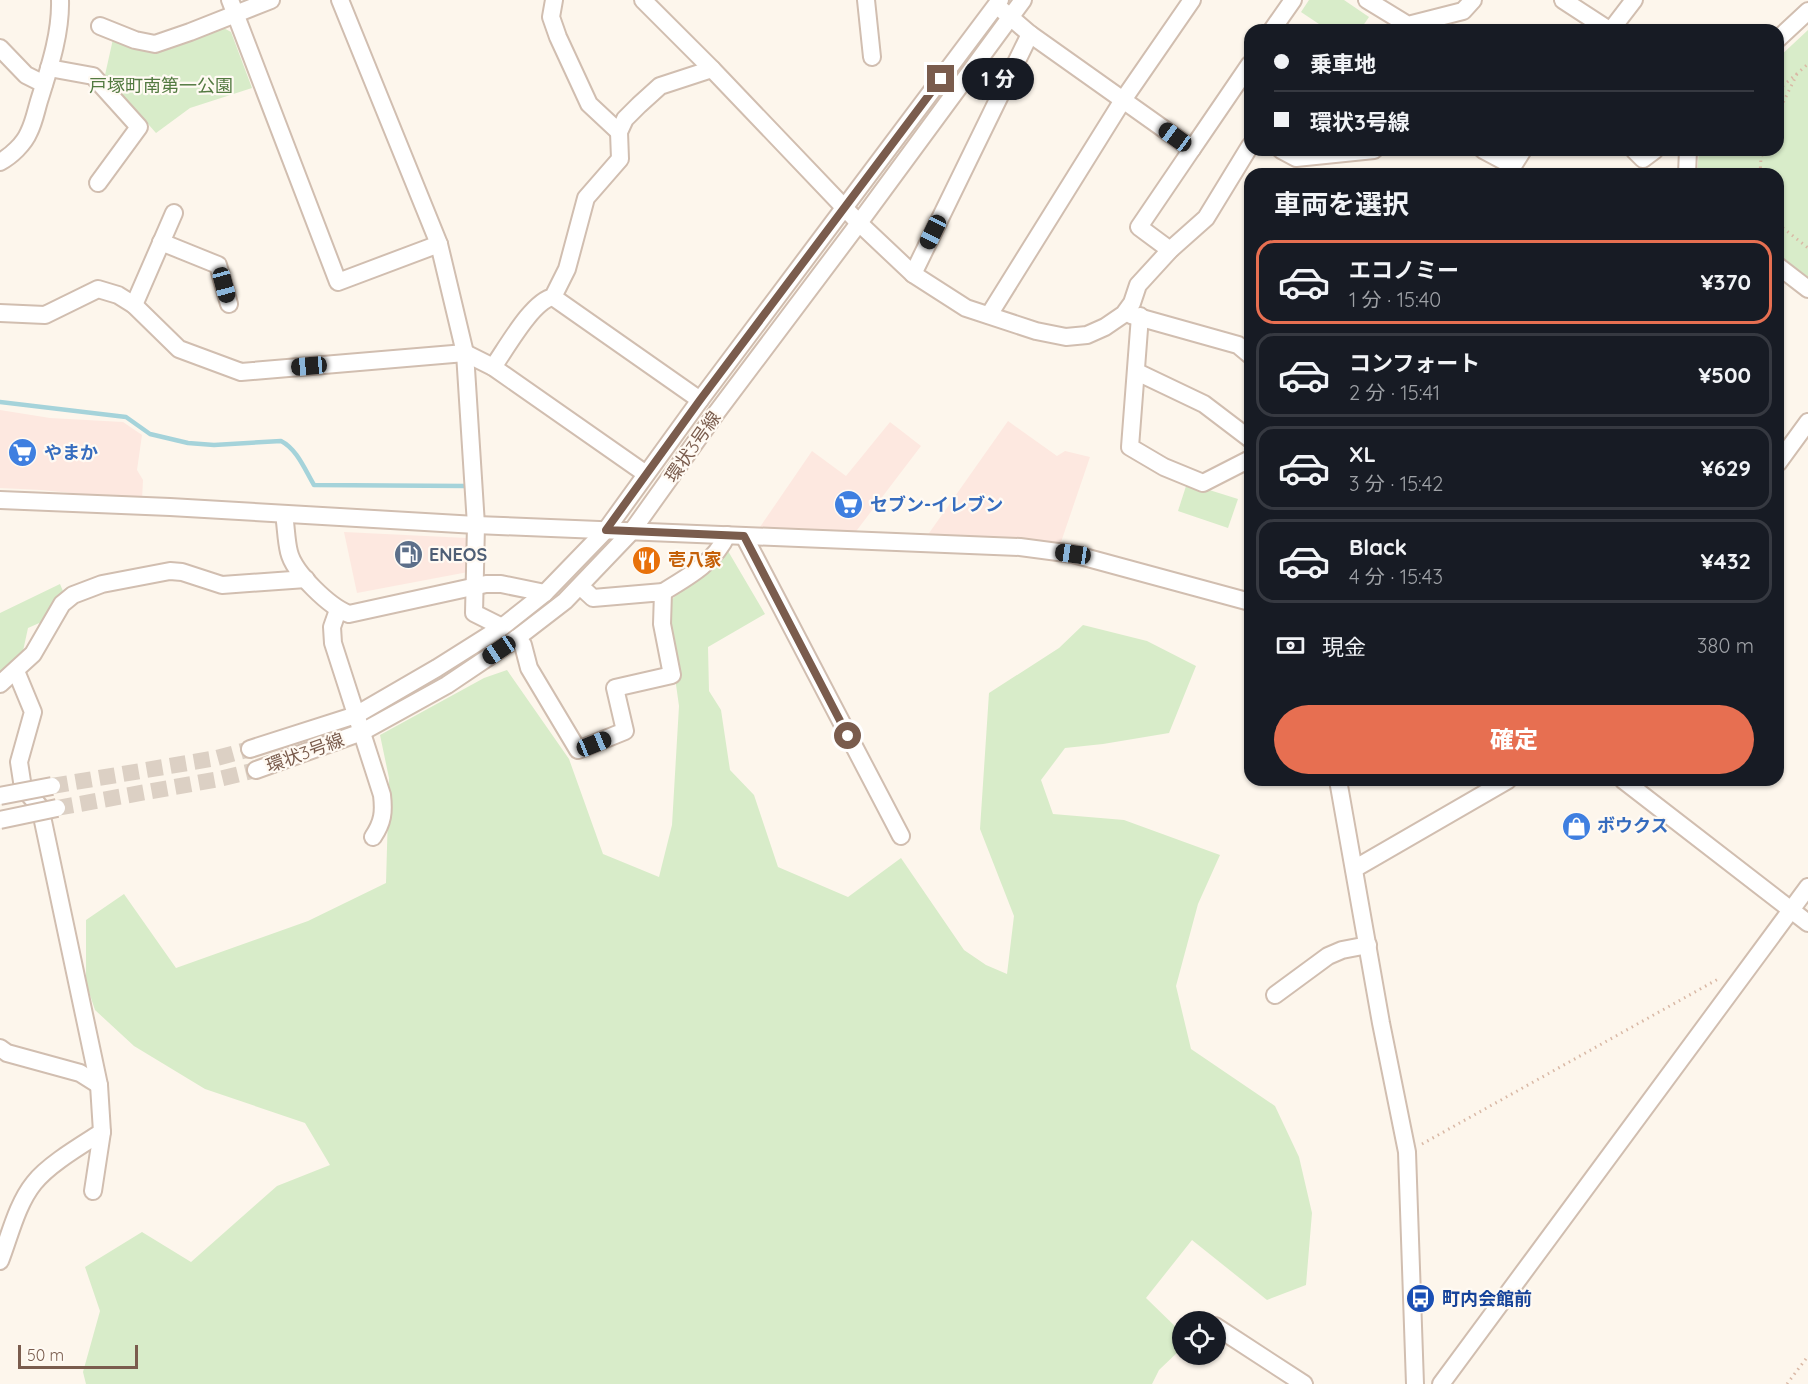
<!DOCTYPE html>
<html lang="ja">
<meta charset="utf-8">
<style>
body{margin:0;font-family:Quicksand,"Noto Sans JP",sans-serif;background:#20242c;color:#f1f3f6;height:100vh;display:flex;flex-direction:column;font-size:22px;white-space:nowrap}
*{box-sizing:border-box;margin:0}
p{font-size:20px;color:#9ea1a6}
.icon{flex:none;width:33px;height:33px;fill:none;stroke:currentColor;stroke-width:2;stroke-linecap:round;stroke-linejoin:round}
.map{position:relative;flex:1;overflow:hidden}
.details{position:absolute;left:1244px;top:168px;width:540px;height:618px;display:flex;flex-direction:column;background:#171b24;border-radius:18px;box-shadow:0 2px 4px #0004}
.details>*{flex:none}
.banner{position:absolute;left:1244px;top:24px;width:540px;height:132px;border-radius:18px;box-shadow:0 2px 4px #0004;display:grid;align-content:center;height:132px;padding:0 30px;background:#171b24}
.controls{position:absolute;left:1172px;top:1311px;display:grid;gap:12px}
.controls a{display:grid;place-items:center;width:54px;height:54px;border-radius:50%;background:#171b24;box-shadow:0 2px 4px #0004;font-size:30px}
.scale{position:absolute;left:18px;bottom:15px;width:120px;box-sizing:border-box;padding-left:6px;border:3px solid #7a5c4d;border-top:0;font-size:16px;line-height:21px;white-space:nowrap;color:#7a5c4d;-webkit-text-stroke:4px #fffaf3;paint-order:stroke}
.end{position:absolute;width:27px;height:27px;margin:-14px;border:8px solid #7a5c4d;background:#fff;box-shadow:0 0 0 3px #fff}
.from{border-radius:50%}
.bubble{position:absolute;height:42px;border-radius:21px;background:#171b24;box-shadow:0 2px 4px #0004;font-size:20px;font-weight:800;line-height:42px;text-align:center}
.car{position:absolute;width:18px;height:36px;margin:-18px -9px;border-radius:8px;box-shadow:0 0 4px 2px #0007;background:linear-gradient(#222 24%,#8ab4d8 0 40%,#222 0 76%,#8ab4d8 0 86%,#222 0)}
.banner b{display:flex;align-items:center;gap:21px;height:57px;font-size:22px}
.banner b+b{border-top:2px solid #363941}
.banner i{width:15px;height:15px;background:#f1f3f6}
ul{padding:0;list-style:none}
li{display:flex;align-items:center;gap:18px;height:84px;margin:0 12px 9px;padding:0 18px;border:3px solid #363941;border-radius:18px}
li div{flex:1}
li b{display:block;font-size:22px}
li em{font-style:normal;font-weight:800}
li.current{border-color:#e76f51}
li>.icon{width:54px;height:54px;stroke-width:1.5}
h2{padding:0 30px;font-size:27px;line-height:72px}
.pay{display:flex;align-items:center;gap:15px;height:66px;padding:0 30px;font-size:22px}
.pay p{margin-inline-start:auto}
.button{display:flex;gap:12px;margin-top:auto;padding:12px 30px}
.button a{flex:1;height:69px;border-radius:36px;background:#e76f51;color:#fff;font-size:24px;font-weight:800;line-height:69px;text-align:center}
.map>svg:first-child{display:block}
.commercial{fill:#fde8e0}
.green{fill:#d8ecc9}
.lines{fill:none;stroke-linecap:round;stroke-linejoin:round}
.stream{stroke:#a5d3da;stroke-width:4.5}
.minor-tunnel{stroke:#dcd0c4;stroke-width:16;stroke-dasharray:16 8;stroke-linecap:butt}
.minor-casing{stroke:#d1beb0;stroke-width:20}
.path{stroke:#d9b8a5;stroke-width:3;stroke-dasharray:1.5 4.5;stroke-linecap:butt}
.minor{stroke:#fff;stroke-width:16}
.minor-bridge-casing{stroke:#d1beb0;stroke-width:20;stroke-linecap:butt}
.minor-bridge{stroke:#fff;stroke-width:16}
.route{stroke:#7a5c4d;stroke-width:8}
.labels{text-anchor:middle;stroke-width:4.5;stroke-linejoin:round;paint-order:stroke}
.park-label{font-size:18px;fill:#537a41;stroke:#fffaf3}
.street-label{font-size:18px;fill:#7a5c4d;stroke:#fffaf3}
.shop-label{font-size:18px;font-weight:bold;fill:#366cbe;stroke:#fffaf3;text-anchor:start}
.service-label{font-size:18px;font-weight:bold;fill:#4e5e75;stroke:#fffaf3;text-anchor:start}
.food-label{font-size:18px;font-weight:bold;fill:#c56008;stroke:#fffaf3;text-anchor:start}
.transit-label{font-size:18px;font-weight:bold;fill:#164399;stroke:#fffaf3;text-anchor:start}
</style>
<div class="map">
<svg width="1808" height="1384" viewBox="0 0 1808 1384">
<rect width="100%" height="100%" fill="#fdf6ec"/>
<!-- commercial -->
<g class="commercial">
<path d="M0 410 50 418 123 422 142 435 137 470 143 480 142 500 41 490 0 488Z"/>
<path d="M1008 421 1057 456 1065 451 1090 457 1060 545 1020 539 927 536Z"/>
<path d="M890 422 921 446 854 534 760 527 812 451 846 476Z"/>
<path d="M344 532 467 538 468 572 357 593Z"/>
</g>
<!-- green -->
<g class="green">
<path d="M1309 0H1344L1369 17 1360 30H1328L1301 12Z"/>
<path d="M220 26 231 32 252 88 190 108 156 133 105 75 113 39 132 48 155 51Z"/>
<path d="M1808 30V277L1778 254V174H1697L1699 150H1778V58Z"/>
<path d="M1187 483 1238 499 1228 528 1178 511Z"/>
<path d="M728 551 765 614 708 647 709 691 721 710 730 770 754 795 778 867 848 897 901 858 964 950 986 965 1007 974 1014 916 980 829 989 693 1059 648 1083 625 1147 641 1196 666 1169 733 1103 744 1065 748 1041 780 1053 814 1124 820 1220 855 1198 904 1176 986 1191 1049 1275 1106 1299 1157 1312 1213 1306 1285 1267 1300 1192 1240 1146 1298 1182 1333V1348L1159 1370 1152 1384H86L83 1372 100 1311 85 1267 142 1232 191 1262 277 1186 330 1165 305 1123 205 1089 134 1046 95 1010 86 983V920L124 894 176 968 308 921 386 883 389 778 380 735 484 678 507 670 569 759 603 854 659 877 672 825 679 706 665 606 692 580Z"/>
<path d="M60 584 65 596 46 620 28 628 23 651 0 674V613Z"/>
</g>
<g class="lines">
<!-- stream -->
<path class="stream" d="M0 402 126 417 150 434 188 443 214 445 281 441C297 449 305 470 314 485L465 486"/>
<!-- minor-tunnel -->
<g class="minor-tunnel">
<path d="M52 786 217 758 250 749"/>
<path d="M57 808 219 779 256 770"/>
</g>
<defs>
<g id="minor">
<path d="M230 0 338 282 439 244"/>
<path d="M340 0 439 244 465 353 476 525 474 613 502 627"/>
<path d="M554 0 551 17 558 37 589 104 619 132"/>
<path d="M643 0 712 69"/>
<path d="M866 0 872 57"/>
<path d="M1367 0 1408 25 1463 11 1473 0"/>
<path d="M1563 0 1609 30"/>
<path d="M1002 10 1030 34 1192 149 1250 64"/>
<path d="M100 26 135 40 155 44 190 32 271 0"/>
<path d="M1272 30 1293 0"/>
<path d="M1611 30 1634 0"/>
<path d="M1778 39 1808 11"/>
<path d="M0 48 26 75 44 84"/>
<path d="M49 68 93 76 139 127 98 183"/>
<path d="M1281 150 1296 158 1374 150"/>
<path d="M1483 150 1513 166"/>
<path d="M1634 150 1643 159 1655 150"/>
<path d="M0 162C11 156 24 144 29 132 34 122 36 111 39 101 49 69 61 34 60 0"/>
<path d="M1508 174 1523 150"/>
<path d="M1687 174 1688 150"/>
<path d="M161 242 218 265 229 304"/>
<path d="M1170 250 1139 227 1192 149"/>
<path d="M1778 266 1808 289"/>
<path d="M913 274 1030 34"/>
<path d="M553 297 700 400"/>
<path d="M134 305 174 213"/>
<path d="M0 313 45 315 98 289 118 295 134 305 179 349 241 372 465 353 493 367 646 474"/>
<path d="M989 315 1123 100 1192 0"/>
<path d="M1131 315 1238 345 1250 355"/>
<path d="M1140 316 1130 447 1164 467 1203 483 1250 459"/>
<path d="M493 367C506 349 532 301 553 297L567 269 586 198 620 159 619 132 625 119 639 105 660 86 712 69 859 223 913 274 966 308 1036 331 1066 337 1087 335 1105 327 1124 314 1132 303 1138 285 1170 250 1206 218 1250 146"/>
<path d="M1137 372 1204 404 1250 439"/>
<path d="M1778 463 1808 422"/>
<path d="M0 500 170 507 476 525 1020 547 1073 554 1250 602"/>
<path d="M284 514C286 526 286 540 289 552 294 573 330 607 349 614L486 584H501L545 593"/>
<path d="M744 536 901 836"/>
<path d="M663 592C688 577 715 562 727 535"/>
<path d="M338 610 332 627 333 643 382 795C384 812 383 822 373 837"/>
<path d="M517 638 523 645 529 668 578 750 625 731 615 688 672 675 662 624 663 592 593 598 580 586"/>
<path d="M16 671 33 712 19 762 23 788 40 807 99 1085 102 1132 93 1191"/>
<path d="M0 684 33 654 62 604 73 595 102 584 170 571 182 572 222 585 306 579"/>
<path d="M250 749 356 715 437 668 502 627 545 593 606 530 700 400 1000 0"/>
<path d="M256 770 362 732 447 685 517 638 565 601 632 531 717 412 859 223 1023 0"/>
<path d="M1338 780 1381 1023 1407 1152 1415 1384"/>
<path d="M1623 780 1808 923"/>
<path d="M1354 869 1508 780"/>
<path d="M1275 995 1328 956 1342 950 1368 945"/>
<path d="M0 1048 7 1053 80 1073 99 1085"/>
<path d="M0 1261C10 1235 17 1204 34 1183 49 1164 82 1145 102 1132"/>
<path d="M1215 1326 1304 1384"/>
<path d="M1441 1384 1808 887"/>
</g>
</defs>
<!-- minor casing -->
<use href="#minor" class="minor-casing"/>
<!-- path -->
<g class="path">
<path d="M1778 90 1808 64"/>
<path d="M1778 113 1797 74"/>
<path d="M1760 174 1761 158 1764 150"/>
<path d="M1778 224 1808 248"/>
<path d="M1422 1144 1720 978"/>
<path d="M1787 1384 1808 1356"/>
</g>
<!-- minor -->
<use href="#minor" class="minor"/>
<defs>
<g id="minor-bridge">
<path d="M0 796 52 786"/>
<path d="M0 820 57 808"/>
</g>
</defs>
<!-- minor-bridge casing -->
<use href="#minor-bridge" class="minor-bridge-casing"/>
<!-- minor-bridge -->
<use href="#minor-bridge" class="minor-bridge"/>
</g>
<g class="lines">
<!-- route -->
<path class="route" d="M848 736 744 536 606 530 700 400 941 79"/>
</g>
<!-- icons -->
<defs>
<symbol id="supermarket-disc" viewBox="-11 -11 22 22"><circle r="9.5" fill="#3f7fe0" stroke="#fffaf3"/><path d="M-6-5.5h2.5l.6 2H6L4.5 2H-2.5L-4.4-4H-6ZM-1.5 3.2a1.3 1.3 0 1 0 .1 0ZM3 3.2a1.3 1.3 0 1 0 .1 0Z" fill="#fff"/></symbol>
<symbol id="fuel-disc" viewBox="-11 -11 22 22"><circle r="9.5" fill="#5c6f8a" stroke="#fffaf3"/><path d="M-5.5-6h7V0h2V4h1.3V-2.5L3-4.5l.8-.8L6-3V5H2.5V1h-1V6h-7ZM-4.2-4.7v3.2H.2V-4.7Z" fill="#fff"/></symbol>
<symbol id="restaurant-disc" viewBox="-11 -11 22 22"><circle r="9.5" fill="#e8710a" stroke="#fffaf3"/><path d="M-5-6h1v4h1v-4h1v4h1v-4h1v5L-1.5 .5V6h-2V.5L-5-1ZM5-6V6H3V1.5H1.5Q1.5-4 5-6Z" fill="#fff"/></symbol>
<symbol id="shop-disc" viewBox="-11 -11 22 22"><circle r="9.5" fill="#3f7fe0" stroke="#fffaf3"/><path d="M-5-2.5h2.3a2.7 3.5 0 0 1 5.4 0H5L5.5 6h-11ZM-1.5-2.5h3a1.5 2.3 0 0 0-3 0Z" fill="#fff"/></symbol>
<symbol id="bus-disc" viewBox="-11 -11 22 22"><circle r="9.5" fill="#1a4fb4" stroke="#fffaf3"/><path d="M-5-6H5V4H4V6H2V4H-2V6H-4V4H-5ZM-3.5-4V0h7V-4ZM-3.5 1.2v1.5H-2V1.2ZM2 1.2v1.5H3.5V1.2Z" fill="#fff"/></symbol>
</defs>
<g fill-rule="evenodd">
<use href="#supermarket-disc" x="6" y="436" width="33" height="33"/>
<use href="#supermarket-disc" x="832" y="488" width="33" height="33"/>
<use href="#fuel-disc" x="392" y="538" width="33" height="33"/>
<use href="#restaurant-disc" x="630" y="544" width="33" height="33"/>
<use href="#shop-disc" x="1560" y="810" width="33" height="33"/>
<use href="#bus-disc" x="1404" y="1282" width="33" height="33"/>
</g>
<g class="labels">
<!-- park labels -->
<g class="park-label">
<text x="161" y="92">戸塚町南第一公園</text>
</g>
<!-- street labels -->
<g class="street-label">
<text transform="translate(693 447) rotate(-55)" y="6">環状3号線</text>
<text transform="translate(305 753) rotate(-20)" y="6">環状3号線</text>
</g>
<!-- shop labels -->
<g class="shop-label">
<text x="44" y="459">やまか</text>
<text x="870" y="511">セブン-イレブン</text>
<text x="1597" y="832">ボウクス</text>
</g>
<!-- service labels -->
<g class="service-label">
<text x="429" y="561">ENEOS</text>
</g>
<!-- food labels -->
<g class="food-label">
<text x="668" y="566">壱八家</text>
</g>
<!-- transit labels -->
<g class="transit-label">
<text x="1442" y="1305">町内会館前</text>
</g>
</g>
</svg>
<div class="controls">
<a><svg class="icon" aria-label="locate" viewBox="0 0 24 24"><circle cx="12" cy="12" r="6"/><path d="M12 2v4M12 18v4M2 12h4M18 12h4"/></svg></a>
</div>
<div class="scale">50 m</div>
<i class="end from" style="left:848px;top:736px"></i>
<i class="end" style="left:941px;top:79px"></i>
<div class="bubble" style="left:962px;top:58px;width:72px">1 分</div>
<i class="car" style="left:1175px;top:137px;rotate:306deg"></i>
<i class="car" style="left:933px;top:232px;rotate:206deg"></i>
<i class="car" style="left:224px;top:285px;rotate:165deg"></i>
<i class="car" style="left:309px;top:366px;rotate:265deg"></i>
<i class="car" style="left:1073px;top:554px;rotate:278deg"></i>
<i class="car" style="left:499px;top:650px;rotate:236deg"></i>
<i class="car" style="left:594px;top:744px;rotate:68deg"></i>
<div class="banner">
<b><i class="from"></i>乗車地</b>
<b><i></i>環状3号線</b>
</div>
<section class="details">
<h2>車両を選択</h2>
<ul>
<li class="current"><svg class="icon" aria-label="car" viewBox="0 0 24 24"><path d="M5 17H2v-5l4-1 3-4h7l3 4 3 1v5h-3M9 17h6M6 11h13"/><circle cx="7" cy="17" r="2"/><circle cx="17" cy="17" r="2"/></svg><div><b>エコノミー</b><p>1 分 · 15:40</p></div><em>¥370</em></li>
<li><svg class="icon" aria-label="car" viewBox="0 0 24 24"><path d="M5 17H2v-5l4-1 3-4h7l3 4 3 1v5h-3M9 17h6M6 11h13"/><circle cx="7" cy="17" r="2"/><circle cx="17" cy="17" r="2"/></svg><div><b>コンフォート</b><p>2 分 · 15:41</p></div><em>¥500</em></li>
<li><svg class="icon" aria-label="car" viewBox="0 0 24 24"><path d="M5 17H2v-5l4-1 3-4h7l3 4 3 1v5h-3M9 17h6M6 11h13"/><circle cx="7" cy="17" r="2"/><circle cx="17" cy="17" r="2"/></svg><div><b>XL</b><p>3 分 · 15:42</p></div><em>¥629</em></li>
<li><svg class="icon" aria-label="car" viewBox="0 0 24 24"><path d="M5 17H2v-5l4-1 3-4h7l3 4 3 1v5h-3M9 17h6M6 11h13"/><circle cx="7" cy="17" r="2"/><circle cx="17" cy="17" r="2"/></svg><div><b>Black</b><p>4 分 · 15:43</p></div><em>¥432</em></li>
</ul>
<div class="pay"><svg class="icon" aria-label="cash" viewBox="0 0 24 24"><path d="M3 7h18v10H3z"/><circle cx="12" cy="12" r="2"/></svg>現金<p>380 m</p></div>
<div class="button"><a>確定</a></div>
</section>
</div>
